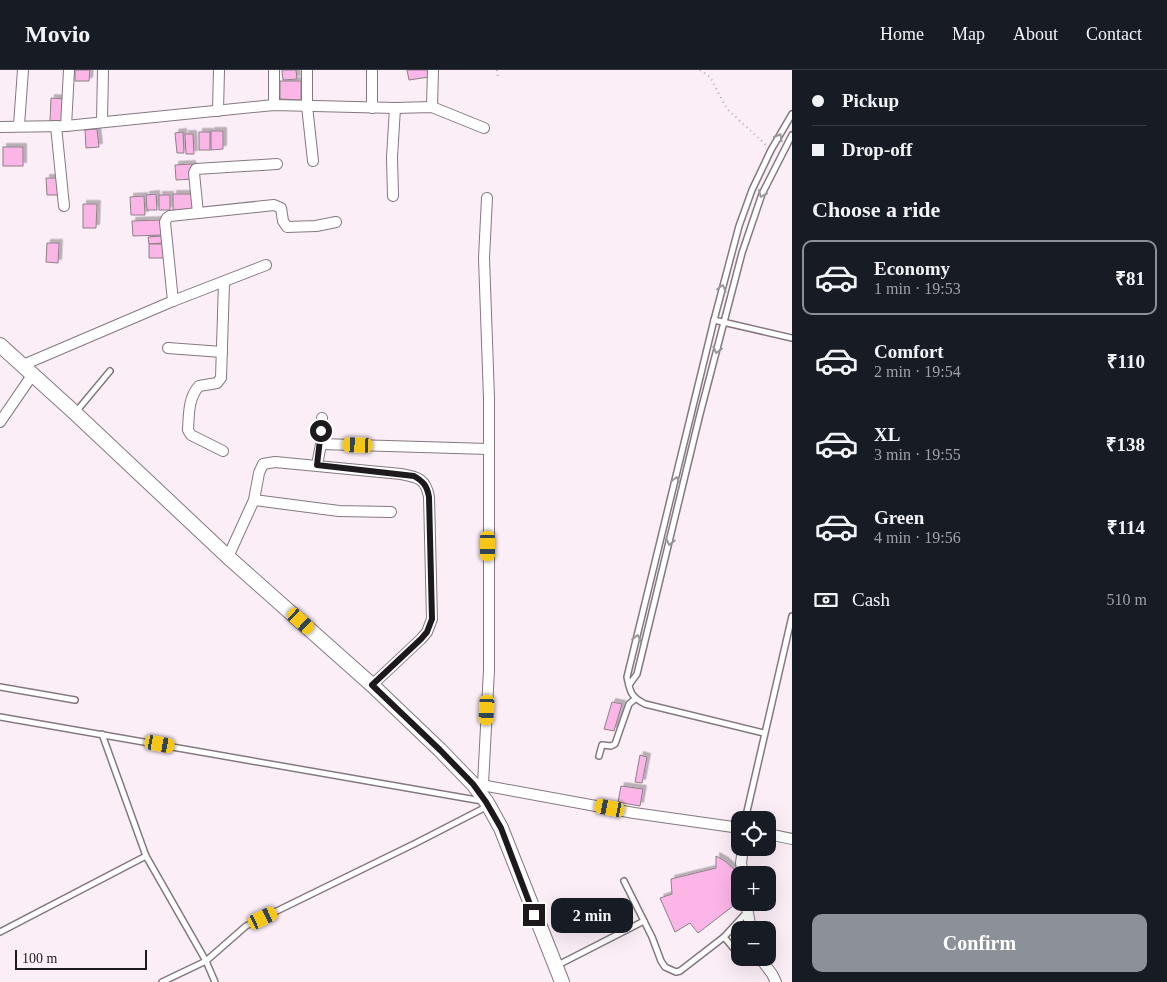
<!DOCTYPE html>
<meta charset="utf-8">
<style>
body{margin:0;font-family:Georgia,serif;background:#242831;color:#f1f3f6;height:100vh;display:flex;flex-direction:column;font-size:19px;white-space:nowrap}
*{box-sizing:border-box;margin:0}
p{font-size:16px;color:#9ea1a6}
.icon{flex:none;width:28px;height:28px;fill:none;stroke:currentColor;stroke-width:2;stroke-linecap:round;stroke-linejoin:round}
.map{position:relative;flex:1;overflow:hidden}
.details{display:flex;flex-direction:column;background:#171b24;width:375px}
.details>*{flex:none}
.guide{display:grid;align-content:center;height:110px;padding:0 20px;background:#171b24}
.tools{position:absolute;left:731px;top:741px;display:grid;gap:10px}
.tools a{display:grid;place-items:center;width:45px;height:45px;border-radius:10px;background:#171b24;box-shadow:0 5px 20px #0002;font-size:25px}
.scale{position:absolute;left:15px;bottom:12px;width:132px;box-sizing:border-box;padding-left:5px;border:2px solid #1d191c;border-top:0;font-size:14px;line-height:18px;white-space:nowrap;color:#1d191c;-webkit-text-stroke:4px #fceef7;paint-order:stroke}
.end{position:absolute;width:22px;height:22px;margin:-11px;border:6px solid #1d191c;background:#fff;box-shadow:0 0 0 2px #fff}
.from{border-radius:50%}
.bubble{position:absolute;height:35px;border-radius:10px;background:#171b24;box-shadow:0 5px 20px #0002;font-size:16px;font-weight:700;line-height:35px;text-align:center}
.car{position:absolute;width:15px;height:30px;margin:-15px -8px;border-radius:6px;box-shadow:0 0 4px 1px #0007;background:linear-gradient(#f5c518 24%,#345 0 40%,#f5c518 0 76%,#345 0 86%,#f5c518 0)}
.guide b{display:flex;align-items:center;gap:18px;height:48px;font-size:19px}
.guide b+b{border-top:1px solid #363941}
.guide i{width:12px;height:12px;background:#f1f3f6}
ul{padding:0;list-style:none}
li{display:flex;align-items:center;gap:15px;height:75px;margin:0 10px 8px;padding:0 10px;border:2px solid transparent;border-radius:10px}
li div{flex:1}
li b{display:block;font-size:19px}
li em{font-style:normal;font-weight:700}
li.on{border-color:#8c9099}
li>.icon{width:45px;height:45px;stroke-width:1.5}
h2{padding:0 20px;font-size:22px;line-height:60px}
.pay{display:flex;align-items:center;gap:12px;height:55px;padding:0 20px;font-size:19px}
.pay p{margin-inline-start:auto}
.cta{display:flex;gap:10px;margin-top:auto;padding:10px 20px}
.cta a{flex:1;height:58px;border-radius:10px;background:#8c9099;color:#fff;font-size:20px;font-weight:700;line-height:58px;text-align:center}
header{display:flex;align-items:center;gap:30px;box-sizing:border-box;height:70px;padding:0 25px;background:#171b24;border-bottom:1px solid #363941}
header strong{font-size:24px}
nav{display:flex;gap:28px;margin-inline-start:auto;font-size:18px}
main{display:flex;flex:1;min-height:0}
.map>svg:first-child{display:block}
.building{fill:#fbb5e6;stroke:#8c8088;filter:url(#shadow)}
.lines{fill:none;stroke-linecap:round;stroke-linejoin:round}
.service-casing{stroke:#847880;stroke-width:8}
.minor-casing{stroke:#847880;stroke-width:12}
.secondary-casing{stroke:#847880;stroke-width:16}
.path{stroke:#b3a9b0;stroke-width:2;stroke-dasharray:1 4;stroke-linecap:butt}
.service{stroke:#fff;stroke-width:5}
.minor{stroke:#fff;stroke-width:10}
.secondary{stroke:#fff;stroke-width:14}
.oneway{stroke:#999899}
.route{stroke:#1d191c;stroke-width:6}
</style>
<header>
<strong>Movio</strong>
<nav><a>Home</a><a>Map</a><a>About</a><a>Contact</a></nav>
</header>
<main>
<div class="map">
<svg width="792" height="912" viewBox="0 0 792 912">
<defs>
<filter id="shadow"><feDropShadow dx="3.5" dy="-3.5" stdDeviation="0" flood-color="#0004"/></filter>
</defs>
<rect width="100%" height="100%" fill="#fceef7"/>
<!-- building -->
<g class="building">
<path d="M75 0H90L89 11H75Z"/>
<path d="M282 0H296L297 9 283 10Z"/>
<path d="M407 0H428L429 7 409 10Z"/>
<path d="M280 11H301V30L280 29Z"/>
<path d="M51 28 65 29V51H50Z"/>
<path d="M97 59 99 77 86 78 85 60Z"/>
<path d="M211 61H223V79L211 80Z"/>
<path d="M183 62 184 83H177L175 63Z"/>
<rect x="199" y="62" width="11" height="18"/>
<path d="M185 64H193L194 84H186Z"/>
<rect x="3" y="77" width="20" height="19"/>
<path d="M192 94 193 109 176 110 175 95Z"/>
<path d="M46 108H61V125H47Z"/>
<path d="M156 124 157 140H147L146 125Z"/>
<rect x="173" y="124" width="21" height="16"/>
<rect x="159" y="125" width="11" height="15"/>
<path d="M144 126 145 145H131L130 127Z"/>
<path d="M83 134H97L96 158H83Z"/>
<path d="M162 150V165L133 166 132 151Z"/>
<path d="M163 166V173L149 174 148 167Z"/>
<path d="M47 173H59L58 193 46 192Z"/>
<path d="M149 174H164L165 188H149Z"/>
<path d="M612 632 622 634 614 661 604 659Z"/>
<path d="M640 685 647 687 642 713 635 712Z"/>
<path d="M621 716 643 719 640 736 618 732Z"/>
<path d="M716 786 725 791 736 801 740 808V832H744V842L733 836 698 863 690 853 675 862 660 828 672 824 671 809 716 798Z"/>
</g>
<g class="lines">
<defs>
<g id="service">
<path d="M714 250 792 268"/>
<path d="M75 343 110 301"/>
<path d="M629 615 637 604 700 344 742 183 762 124 792 65"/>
<path d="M0 617 75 630"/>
<path d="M0 647 482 731"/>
<path d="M764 663 645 634C631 627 630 622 627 607L714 250 739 156 752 120 771 80 792 44"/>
<path d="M102 664 146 786"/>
<path d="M599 686 602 675 611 676 615 674 629 634 635 629"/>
<path d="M745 750 792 546"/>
<path d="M624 811 652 867 661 891 665 897 676 902 680 901 724 867 747 842"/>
<path d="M0 862 146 786 206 891 215 912"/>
<path d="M724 867 734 879 740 883"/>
<path d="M558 895 644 851"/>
<path d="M162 912 206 891 246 856 416 773 488 736"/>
</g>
<g id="minor">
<path d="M274 0V35"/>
<path d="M307 0V36L313 91"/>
<path d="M432 37 433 0"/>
<path d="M372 38V0"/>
<path d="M218 41 219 0"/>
<path d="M102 51 103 0"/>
<path d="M19 55 23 0"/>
<path d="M56 56 64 136"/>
<path d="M66 56 69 0"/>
<path d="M0 57 66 56 274 35 395 38 432 37 484 58"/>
<path d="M393 126 392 87 395 38"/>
<path d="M198 143 194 103 196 99 277 94"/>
<path d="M173 231 165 152 167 148 170 146 274 135 281 138 283 151 287 157 316 156 336 152"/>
<path d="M168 278 222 282"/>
<path d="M23 295 173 231 266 195"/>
<path d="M0 352 33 304"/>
<path d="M321 374 488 379"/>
<path d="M223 381 191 365 188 360C189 345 188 328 199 316L217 313 221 308 224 213"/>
<path d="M317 395 321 374 322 348"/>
<path d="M254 430 339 441 391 442"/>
<path d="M228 487 254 430 259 403 263 394 275 392 401 404C418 407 426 409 429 427L432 549 427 562 421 569 372 615"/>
<path d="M476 714 634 743 740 758"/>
<path d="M483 714 489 600V328L484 188 487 128"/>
<path d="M768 764 792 769"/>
<path d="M743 778 741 793 743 805"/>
<path d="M746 832 751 860"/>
<path d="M760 888 772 904 776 912"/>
</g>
<path id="secondary" d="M0 275 75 343 228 487 372 615 440 680 473 714 486 731 501 758 562 912"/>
</defs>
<!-- service casing -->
<use href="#service" class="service-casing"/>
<!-- minor casing -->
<use href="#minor" class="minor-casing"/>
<!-- secondary casing -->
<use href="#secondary" class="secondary-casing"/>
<!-- path -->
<g class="path">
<path d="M497 0 498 7"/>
<path d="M700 0 710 7 727 39 766 75"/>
</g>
<!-- service -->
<use href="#service" class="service"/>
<!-- minor -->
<use href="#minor" class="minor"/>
<!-- secondary -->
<use href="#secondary" class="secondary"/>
</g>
<!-- one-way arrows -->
<defs><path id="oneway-chevron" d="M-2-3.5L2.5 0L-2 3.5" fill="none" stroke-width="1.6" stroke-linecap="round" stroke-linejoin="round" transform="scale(1.25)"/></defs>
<g class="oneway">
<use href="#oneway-chevron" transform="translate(779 67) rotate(-60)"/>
<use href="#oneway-chevron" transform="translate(762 124) rotate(113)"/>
<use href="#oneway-chevron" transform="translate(722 218) rotate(-75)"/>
<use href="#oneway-chevron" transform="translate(717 280) rotate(104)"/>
<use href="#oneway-chevron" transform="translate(676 410) rotate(-77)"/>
<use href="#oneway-chevron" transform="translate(670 472) rotate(103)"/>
<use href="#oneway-chevron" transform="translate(637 568) rotate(-76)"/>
</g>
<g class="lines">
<!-- route -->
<path class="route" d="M321 361 317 395 414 406C424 412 427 416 429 427L432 549 427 562 421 569 372 615 440 680 473 714 486 732 501 758 534 845"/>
</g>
</svg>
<div class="tools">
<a><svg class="icon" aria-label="locate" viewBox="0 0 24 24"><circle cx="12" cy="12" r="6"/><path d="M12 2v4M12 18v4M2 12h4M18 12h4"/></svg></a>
<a>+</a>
<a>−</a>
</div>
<div class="scale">100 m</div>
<i class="end from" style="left:321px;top:361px"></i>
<i class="end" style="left:534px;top:845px"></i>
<div class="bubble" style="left:551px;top:828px;width:82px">2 min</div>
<i class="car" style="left:358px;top:375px;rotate:272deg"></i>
<i class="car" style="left:488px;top:476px;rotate:180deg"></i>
<i class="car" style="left:301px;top:551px;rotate:132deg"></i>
<i class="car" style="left:487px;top:640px;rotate:183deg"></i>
<i class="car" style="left:160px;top:674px;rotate:100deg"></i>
<i class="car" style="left:610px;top:738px;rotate:281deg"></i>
<i class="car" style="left:263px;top:848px;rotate:64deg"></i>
</div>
<section class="details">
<div class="guide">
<b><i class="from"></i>Pickup</b>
<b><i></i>Drop-off</b>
</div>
<h2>Choose a ride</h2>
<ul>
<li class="on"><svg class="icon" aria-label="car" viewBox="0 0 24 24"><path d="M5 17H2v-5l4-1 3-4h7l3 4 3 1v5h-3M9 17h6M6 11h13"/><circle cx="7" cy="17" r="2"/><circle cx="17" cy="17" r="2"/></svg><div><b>Economy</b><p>1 min · 19:53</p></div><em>₹81</em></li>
<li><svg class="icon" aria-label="car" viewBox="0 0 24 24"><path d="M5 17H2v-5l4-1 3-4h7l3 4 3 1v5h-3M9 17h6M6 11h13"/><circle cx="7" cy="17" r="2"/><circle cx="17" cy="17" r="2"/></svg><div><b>Comfort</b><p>2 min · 19:54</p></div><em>₹110</em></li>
<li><svg class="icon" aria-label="car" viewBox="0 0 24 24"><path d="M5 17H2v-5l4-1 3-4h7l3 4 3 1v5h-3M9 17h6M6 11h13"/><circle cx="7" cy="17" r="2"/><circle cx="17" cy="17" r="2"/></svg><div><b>XL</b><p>3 min · 19:55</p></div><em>₹138</em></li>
<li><svg class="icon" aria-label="car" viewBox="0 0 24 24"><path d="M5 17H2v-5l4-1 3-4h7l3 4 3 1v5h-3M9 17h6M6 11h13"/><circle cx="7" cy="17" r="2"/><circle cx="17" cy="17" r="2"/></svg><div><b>Green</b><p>4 min · 19:56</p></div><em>₹114</em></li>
</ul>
<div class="pay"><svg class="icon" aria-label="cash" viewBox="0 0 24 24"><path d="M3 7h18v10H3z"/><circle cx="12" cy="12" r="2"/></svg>Cash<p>510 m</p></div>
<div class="cta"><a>Confirm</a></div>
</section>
</main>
